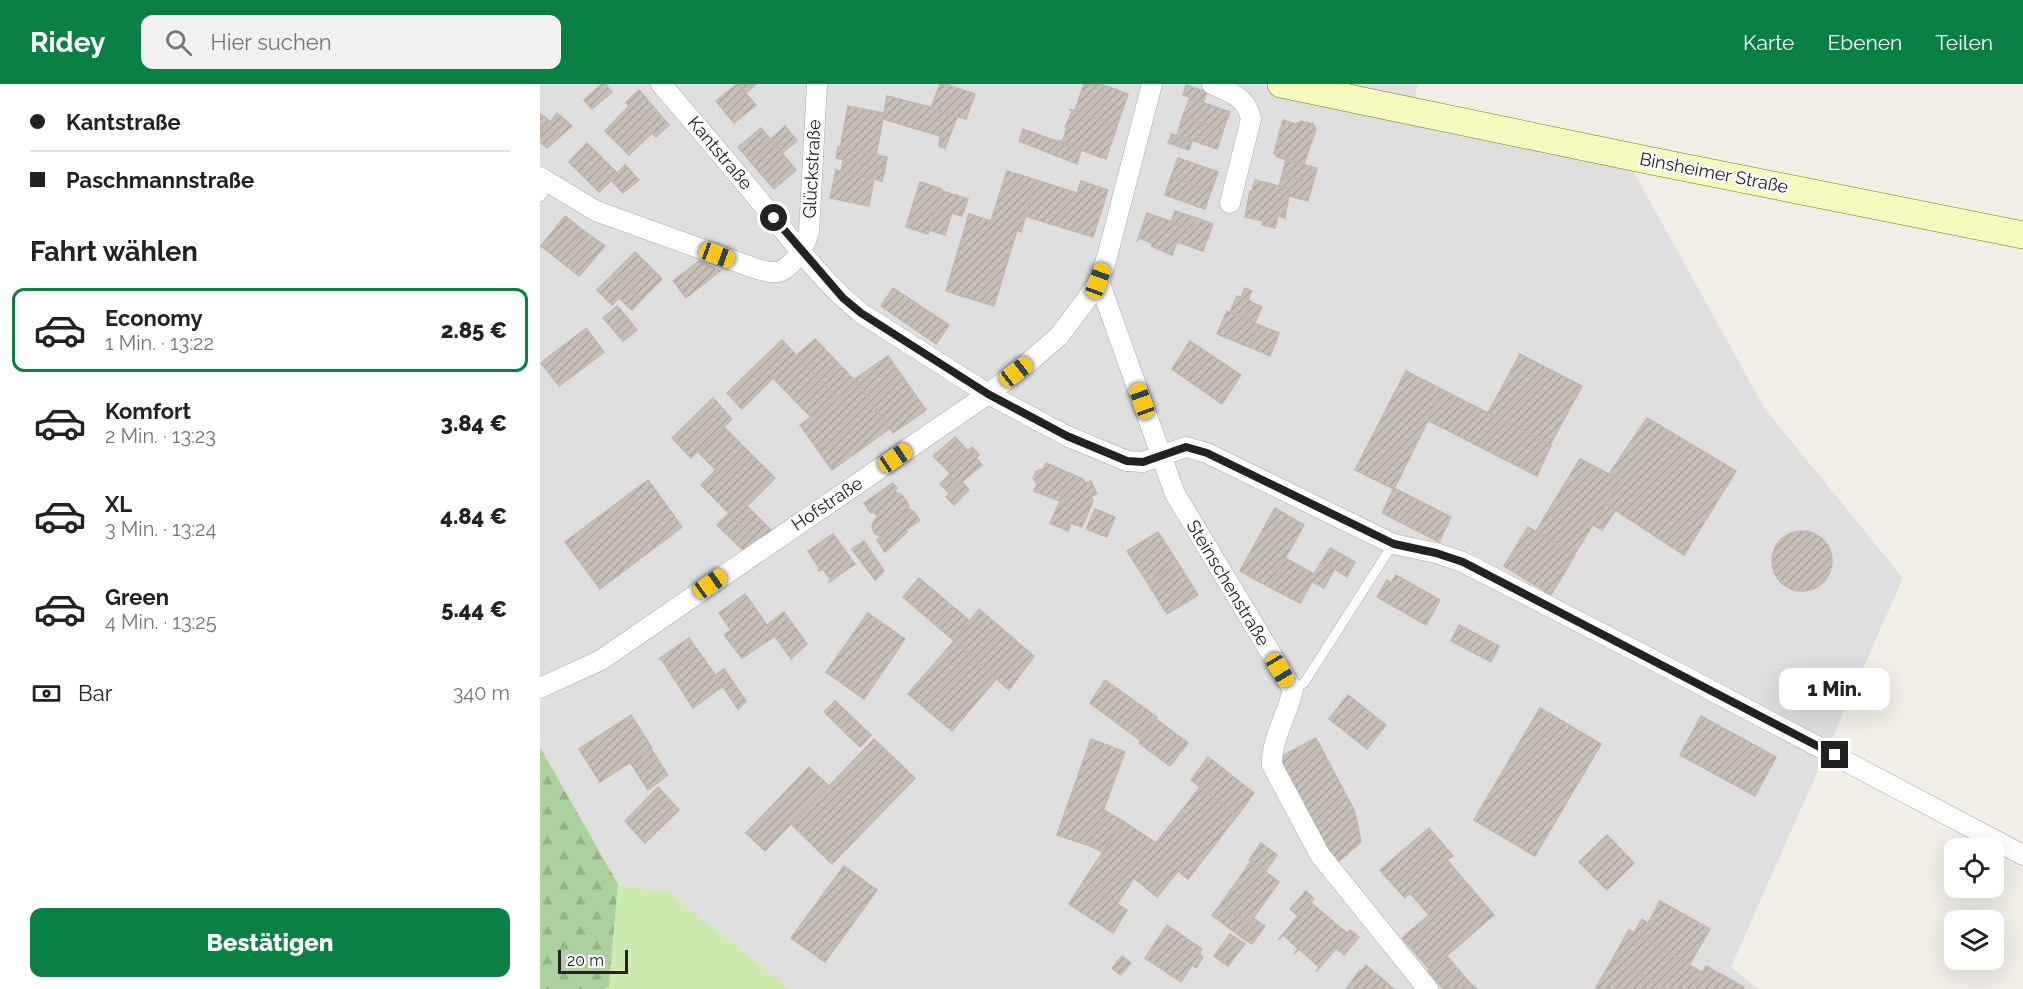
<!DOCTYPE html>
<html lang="de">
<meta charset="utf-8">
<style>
body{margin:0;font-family:Raleway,sans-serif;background:#f2f2f2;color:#222;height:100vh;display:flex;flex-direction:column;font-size:22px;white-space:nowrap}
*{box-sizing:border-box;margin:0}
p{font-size:20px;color:#767676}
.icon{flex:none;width:33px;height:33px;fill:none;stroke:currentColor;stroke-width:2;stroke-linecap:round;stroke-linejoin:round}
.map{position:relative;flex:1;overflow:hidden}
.sheet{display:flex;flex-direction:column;background:#fff;width:540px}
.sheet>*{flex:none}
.top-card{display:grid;align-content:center;height:132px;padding:0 30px;background:#fff}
.buttons{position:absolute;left:1404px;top:754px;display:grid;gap:12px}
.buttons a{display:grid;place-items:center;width:60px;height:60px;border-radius:12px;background:#fff;box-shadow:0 6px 24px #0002;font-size:30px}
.scale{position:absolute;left:18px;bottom:15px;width:70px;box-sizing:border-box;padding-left:6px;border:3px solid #222;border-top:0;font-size:16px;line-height:21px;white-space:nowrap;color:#222;-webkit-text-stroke:4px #fff;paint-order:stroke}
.end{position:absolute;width:27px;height:27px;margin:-14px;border:8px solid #222;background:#fff;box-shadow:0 0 0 3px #fff}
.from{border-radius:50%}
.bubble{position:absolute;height:42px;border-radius:12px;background:#fff;box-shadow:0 6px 24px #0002;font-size:20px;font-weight:800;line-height:42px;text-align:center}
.car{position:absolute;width:18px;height:36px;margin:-18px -9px;border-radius:8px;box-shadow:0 0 4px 2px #0007;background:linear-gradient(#f5c518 24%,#345 0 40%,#f5c518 0 76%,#345 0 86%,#f5c518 0)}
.top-card b{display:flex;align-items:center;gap:21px;height:57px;font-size:22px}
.top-card b+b{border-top:2px solid #e0e0e0}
.top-card i{width:15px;height:15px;background:#222}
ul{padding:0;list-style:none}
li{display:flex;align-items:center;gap:18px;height:84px;margin:0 12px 9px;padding:0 18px;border:3px solid transparent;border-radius:12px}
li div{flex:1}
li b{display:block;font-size:22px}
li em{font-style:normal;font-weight:800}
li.selected{border-color:#0b8043}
li>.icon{width:54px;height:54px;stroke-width:1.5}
h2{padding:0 30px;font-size:27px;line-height:72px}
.pay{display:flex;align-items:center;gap:15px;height:66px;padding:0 30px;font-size:22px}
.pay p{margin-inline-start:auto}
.button{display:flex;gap:12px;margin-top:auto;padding:12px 30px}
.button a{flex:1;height:69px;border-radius:12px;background:#0b8043;color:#fff;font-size:24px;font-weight:800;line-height:69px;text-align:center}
header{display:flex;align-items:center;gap:36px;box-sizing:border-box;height:84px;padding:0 30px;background:#0b8043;color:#fff}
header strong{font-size:28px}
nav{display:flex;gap:33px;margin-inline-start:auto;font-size:21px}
.search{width:420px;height:54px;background:#f2f2f2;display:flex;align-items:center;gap:15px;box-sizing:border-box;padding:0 21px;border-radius:12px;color:#767676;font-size:22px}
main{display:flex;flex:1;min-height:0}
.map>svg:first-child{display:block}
.residential{fill:#e0dfdf}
.grass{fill:#cdebb0}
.forest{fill:url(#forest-firs)}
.building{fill:url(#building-hatch);stroke:#c4b6ab;stroke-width:1.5}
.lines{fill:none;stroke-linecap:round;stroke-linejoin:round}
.service-casing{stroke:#a9a9a9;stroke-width:10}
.minor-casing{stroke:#a9a9a9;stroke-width:21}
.secondary-casing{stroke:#707d05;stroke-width:28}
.service{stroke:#fff;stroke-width:9}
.minor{stroke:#fff;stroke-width:20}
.secondary{stroke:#f7fabf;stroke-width:27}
.route{stroke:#222;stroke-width:8}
.labels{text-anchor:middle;stroke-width:4.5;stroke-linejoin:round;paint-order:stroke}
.street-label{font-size:18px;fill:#222;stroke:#fff}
</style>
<header>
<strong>Ridey</strong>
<div class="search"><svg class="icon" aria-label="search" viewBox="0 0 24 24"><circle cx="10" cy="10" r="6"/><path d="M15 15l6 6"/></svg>Hier suchen</div>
<nav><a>Karte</a><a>Ebenen</a><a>Teilen</a></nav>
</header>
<main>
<section class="sheet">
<div class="top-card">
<b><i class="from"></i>Kantstraße</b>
<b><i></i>Paschmannstraße</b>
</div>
<h2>Fahrt wählen</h2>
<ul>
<li class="selected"><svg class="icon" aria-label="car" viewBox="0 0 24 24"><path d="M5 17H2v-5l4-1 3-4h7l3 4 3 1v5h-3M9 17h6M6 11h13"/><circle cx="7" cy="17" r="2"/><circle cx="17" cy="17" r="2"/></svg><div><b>Economy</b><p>1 Min. · 13:22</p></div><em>2.85 €</em></li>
<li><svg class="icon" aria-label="car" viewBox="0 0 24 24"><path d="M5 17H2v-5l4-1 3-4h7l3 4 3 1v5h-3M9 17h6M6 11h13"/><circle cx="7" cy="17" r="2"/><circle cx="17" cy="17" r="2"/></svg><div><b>Komfort</b><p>2 Min. · 13:23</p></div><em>3.84 €</em></li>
<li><svg class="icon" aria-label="car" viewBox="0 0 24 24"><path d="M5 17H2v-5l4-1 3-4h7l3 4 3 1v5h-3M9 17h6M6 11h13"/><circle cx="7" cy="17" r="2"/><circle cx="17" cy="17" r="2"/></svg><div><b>XL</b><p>3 Min. · 13:24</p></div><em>4.84 €</em></li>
<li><svg class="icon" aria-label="car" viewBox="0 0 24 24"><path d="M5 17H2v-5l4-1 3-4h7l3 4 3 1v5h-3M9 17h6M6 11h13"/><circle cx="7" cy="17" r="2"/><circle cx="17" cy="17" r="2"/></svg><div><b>Green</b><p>4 Min. · 13:25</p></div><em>5.44 €</em></li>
</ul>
<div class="pay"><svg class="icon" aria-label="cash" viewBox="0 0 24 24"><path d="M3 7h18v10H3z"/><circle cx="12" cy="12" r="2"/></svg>Bar<p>340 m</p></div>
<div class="button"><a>Bestätigen</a></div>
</section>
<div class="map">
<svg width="1483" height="905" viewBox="0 0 1483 905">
<defs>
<pattern id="forest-firs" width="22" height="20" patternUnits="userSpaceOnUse" patternTransform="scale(1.5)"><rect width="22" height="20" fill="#add19e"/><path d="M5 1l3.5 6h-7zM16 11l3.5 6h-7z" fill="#95b388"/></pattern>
<pattern id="building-hatch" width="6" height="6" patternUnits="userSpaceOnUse" patternTransform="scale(1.5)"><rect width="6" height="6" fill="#c7bfb8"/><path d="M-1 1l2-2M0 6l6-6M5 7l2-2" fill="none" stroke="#aba49e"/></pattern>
</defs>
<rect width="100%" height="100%" fill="#f2efe9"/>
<!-- residential -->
<path class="residential" d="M0 0H878L869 39 1093 87 1225 325 1363 494 1191 883 1218 905H250L130 809 78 800 0 663Z"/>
<!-- grass -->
<path class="grass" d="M78 800 130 809 250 905H64L69 902Z"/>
<!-- forest -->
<path class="forest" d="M0 663 78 800 69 902 64 905H0Z"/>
<!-- building -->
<g class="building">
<path d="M62 0H65L72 8 52 25 44 16Z"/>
<path d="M197 0 216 21 194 39 176 17Z"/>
<path d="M198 0H216L206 9Z"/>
<path d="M400 0H405L435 10 426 35 391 24Z"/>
<path d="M544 0 563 1 588 10 577 42 533 27 535 26Z"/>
<path d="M646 1 667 8 663 18 643 11Z"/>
<path d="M99 6 129 41 116 53 112 49 89 71 65 47 89 22 86 18Z"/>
<path d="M347 12 390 23 417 34 405 64 399 62 400 52 343 35Z"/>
<path d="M650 14 690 28 683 46 643 32Z"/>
<path d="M308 22 344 29 336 72 300 65Z"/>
<path d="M529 25 577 42 566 75 518 58 519 56 522 58 527 44 525 43 532 28Z"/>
<path d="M17 29 32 42 7 64 0 58V52Z"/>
<path d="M1 30 11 38 0 52V31Z"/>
<path d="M643 32 683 47 677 65 637 51Z"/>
<path d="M743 36 756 40 761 37 773 40 776 45 764 80 737 73 734 69Z"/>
<path d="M245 42 257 57 242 69 231 55Z"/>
<path d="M221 44 256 86 234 105 198 63Z"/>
<path d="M483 45 541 66 537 80 479 57Z"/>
<path d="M632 50 652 57 649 66 628 59Z"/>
<path d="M47 59 78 90 59 108 29 78Z"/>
<path d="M298 63 347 73 345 85 296 74Z"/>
<path d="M638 74 678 88 671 107 631 93Z"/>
<path d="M303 76 345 85 342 97 301 87Z"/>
<path d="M746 76 777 84 773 99 742 91Z"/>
<path d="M85 81 99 96 83 109 71 96Z"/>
<path d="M296 86 334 94 329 122 290 114Z"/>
<path d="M467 87 496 96 481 148 477 146 454 222 406 207 429 130 451 137Z"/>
<path d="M742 92 773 99 768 117 749 112 750 105 739 102Z"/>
<path d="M631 93 671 107 665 125 625 111Z"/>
<path d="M496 96 537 109 541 97 568 106 553 153 485 132Z"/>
<path d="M715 96 750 105 745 134 738 132 735 144 722 141 723 137 705 133 710 107H712Z"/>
<path d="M380 98 402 105 388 150 366 143Z"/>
<path d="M402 107 428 115 422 132 412 129 405 151 389 146Z"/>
<path d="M635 127 656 134 652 145 631 138Z"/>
<path d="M607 129 652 145 656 134 673 140 663 167 637 158 632 171 611 162 612 159 599 154 597 158Z"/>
<path d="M25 132 44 147 20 177 1 162Z"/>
<path d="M44 147 65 162 39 192 20 177Z"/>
<path d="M95 168 122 195 101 216 74 189Z"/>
<path d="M159 177 180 187 146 214 133 197Z"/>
<path d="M74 189 101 216 92 226 79 214 72 221 57 206Z"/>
<path d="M353 204 409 241 396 260 341 222Z"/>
<path d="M705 204 712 207 708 216 701 213Z"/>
<path d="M697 212 711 217 704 234 690 228Z"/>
<path d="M711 218 722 223 715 239 704 234Z"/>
<path d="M77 222 86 232 72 244 63 234Z"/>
<path d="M687 227 719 241 709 263 677 250Z"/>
<path d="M86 232 97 246 83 257 72 244Z"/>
<path d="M719 241 739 249 730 272 709 263Z"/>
<path d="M46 244 64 268 19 302 1 279Z"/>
<path d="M275 255 318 300 298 315 256 272Z"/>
<path d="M242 256 298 315 271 333 233 294 202 325 187 309Z"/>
<path d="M650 257 701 291 682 320 632 285Z"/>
<path d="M980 270 1042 302 1010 361 948 329Z"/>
<path d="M348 272 386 326 353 349 315 295Z"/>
<path d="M866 287 903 306 854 405 815 386Z"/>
<path d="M318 300 349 345 292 386 260 341Z"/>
<path d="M903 306 1011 361 997 392 887 336Z"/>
<path d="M173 314 192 335 151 374 132 354Z"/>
<path d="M1107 334 1196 387 1144 471 1066 420 1081 396 1069 390Z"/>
<path d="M184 343 235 394 207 422 232 447 217 458 161 401 176 386 158 368Z"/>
<path d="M415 353 428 367 432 363 439 371 436 374 442 381 417 402 408 392 410 389 393 372Z"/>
<path d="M1040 375 1081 396 1034 471 996 447Z"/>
<path d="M506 379 543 395 545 399 551 397 557 410 551 412 553 417 542 443 531 439 528 447 510 439 520 417 494 407 497 400 493 394 496 387 503 385Z"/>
<path d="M408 392 417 402 410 410 400 400Z"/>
<path d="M108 396 142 443 60 505 25 458Z"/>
<path d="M422 398 429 406 414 421 406 413Z"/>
<path d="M353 399 357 404 355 408 362 411 369 421 368 424 373 427 380 436 366 446 367 448 345 468 337 456 341 452 335 450 332 444 333 438 338 433 334 428 331 429 324 419Z"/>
<path d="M854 404 911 433 899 458 842 429Z"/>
<path d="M1066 420 1076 426 1062 446 1053 441Z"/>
<path d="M735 424 764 441 729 503 700 487Z"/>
<path d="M555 425 575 433 567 453 546 445Z"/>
<path d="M189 429 217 458 204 467 177 441Z"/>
<path d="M988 443 1035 471 1011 511 964 482Z"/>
<circle cx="1262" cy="477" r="30"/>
<path d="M618 448 638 479 607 498 587 467Z"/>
<path d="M293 450 315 480 288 499 291 496 283 485 278 487 280 485 268 467Z"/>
<path d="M324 457 344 487 335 496 312 465Z"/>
<path d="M790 464 815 478 807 493 782 477Z"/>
<path d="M745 474 774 490 782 477 795 484 784 504 772 498 760 519 729 503Z"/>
<path d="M638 479 658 511 627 530 607 498Z"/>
<path d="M856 491 900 516 886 541 837 513 847 496 851 499Z"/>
<path d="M379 494 430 537 414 557 363 513Z"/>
<path d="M205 510 235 552 202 574 184 551 191 546 179 529Z"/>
<path d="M439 525 494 572 469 606 414 557Z"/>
<path d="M244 528 267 560 251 575 227 541Z"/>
<path d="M328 529 365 555 324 615 286 588Z"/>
<path d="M919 541 959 562 951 578 911 557Z"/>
<path d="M149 554 183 602 153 624 122 576 119 575Z"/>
<path d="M414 557 457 594 412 647 368 610Z"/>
<path d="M184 585 206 617 198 625 175 591Z"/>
<path d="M565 596 617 633 601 657 550 619Z"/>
<path d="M808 611 846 641 827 665 789 635Z"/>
<path d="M295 617 331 651 320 663 284 628Z"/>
<path d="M1000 624 1061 660 995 772 934 736Z"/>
<path d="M91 631 112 664 60 698 39 665Z"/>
<path d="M1161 632 1236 673 1215 712 1140 671Z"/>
<path d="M616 635 648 659 630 682 599 659Z"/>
<path d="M776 654 815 728 821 758 798 778 782 758 738 674Z"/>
<path d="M334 655 375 694 292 780 252 741Z"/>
<path d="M551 655 585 668 550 762 517 751Z"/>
<path d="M111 665 128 691 108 706 90 678Z"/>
<path d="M668 673 714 709 697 732 651 696Z"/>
<path d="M269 683 288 701 225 767 206 749Z"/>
<path d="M118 703 139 726 105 759 85 737Z"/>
<path d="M660 703 697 732 648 795 638 787 617 813 594 794 577 820 543 798 583 737 616 759Z"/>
<path d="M564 726 583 737 563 768 550 762Z"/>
<path d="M889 744 913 772 907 776 954 831 890 886 862 854 889 831 870 809 865 814 840 786Z"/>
<path d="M1067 751 1094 779 1067 806 1039 778Z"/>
<path d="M721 759 737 771 725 788 709 776Z"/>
<path d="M711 777 739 798 709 840 681 820Z"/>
<path d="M304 782 337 806 285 878 251 854Z"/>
<path d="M543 798 587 826 573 849 529 820Z"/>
<path d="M766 807 774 815 758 832 750 825Z"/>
<path d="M1120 817 1170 845 1149 881 1094 849 1102 835 1108 839Z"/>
<path d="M770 818 808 850 776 888 779 883 759 865 754 870 758 865 750 857 743 851 738 856Z"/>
<path d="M681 820 709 840 700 852 672 831Z"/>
<path d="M713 834 725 842 719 850 711 845 713 842 709 840Z"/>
<path d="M709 840 713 842 711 845 719 850 712 860 700 852Z"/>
<path d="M627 841 662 865 659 870 663 873 656 884 652 881 641 898 605 874Z"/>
<path d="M810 846 819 853 804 871 796 864Z"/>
<path d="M1089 846 1162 888 1153 905H1126L1073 874Z"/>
<path d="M690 850 705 860 688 882 674 872Z"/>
<path d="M582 872 591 879 580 891 572 884Z"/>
<path d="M907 872 929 898 920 905H903L888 887Z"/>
<path d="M1073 874 1126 905H1055Z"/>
<path d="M826 881 854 905H806L820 886 821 887Z"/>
<path d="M1166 882 1204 903 1203 905H1153Z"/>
<path d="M929 898 937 905H920Z"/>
</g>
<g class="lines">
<defs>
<g id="service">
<path d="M0 113 10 100"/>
<path d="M753 606 764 599 853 460"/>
</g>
<g id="minor">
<path d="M121 0C157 42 193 84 228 127 257 163 285 200 321 229L448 310 527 352 587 377 603 378 646 363 667 369 853 460 896 469 923 478 1148 594 1483 771"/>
<path d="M672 0C692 10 706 12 711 35L690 119"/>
<path d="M0 93 56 127 217 185C224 187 234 190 241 187 255 180 265 162 269 148L277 0"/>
<path d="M559 197 635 410 753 606C747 632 731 655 732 681L780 771 888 905"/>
<path d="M0 604 61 576 448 310 489 278 519 252 544 219 559 197 567 173 612 0"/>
</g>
<path id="secondary" d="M741 0 1112 77 1483 151"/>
</defs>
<!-- service casing -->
<use href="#service" class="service-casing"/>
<!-- minor casing -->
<use href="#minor" class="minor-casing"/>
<!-- secondary casing -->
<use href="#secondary" class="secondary-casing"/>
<!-- service -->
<use href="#service" class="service"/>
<!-- minor -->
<use href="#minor" class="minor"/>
<!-- secondary -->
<use href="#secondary" class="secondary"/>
</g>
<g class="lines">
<!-- route -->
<path class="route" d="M234 134 303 214 321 229 448 310 527 352 587 377 603 378 646 363 667 369 854 460 896 469 923 478 1295 671"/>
</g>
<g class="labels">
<!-- street labels -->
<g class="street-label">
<text transform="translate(180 69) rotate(50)" y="6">Kantstraße</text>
<text transform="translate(272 85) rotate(-87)" y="6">Glückstraße</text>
<text transform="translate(1174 89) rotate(11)" y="6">Binsheimer Straße</text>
<text transform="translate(287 420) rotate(-34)" y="6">Hofstraße</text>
<text transform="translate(688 499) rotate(59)" y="6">Steinschenstraße</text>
</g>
</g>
</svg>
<div class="buttons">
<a><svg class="icon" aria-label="locate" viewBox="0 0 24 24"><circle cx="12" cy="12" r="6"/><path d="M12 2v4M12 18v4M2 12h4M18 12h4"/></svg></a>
<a><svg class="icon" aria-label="layers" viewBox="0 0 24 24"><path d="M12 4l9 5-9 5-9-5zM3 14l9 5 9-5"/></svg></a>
</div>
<div class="scale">20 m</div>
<i class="end from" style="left:234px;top:134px"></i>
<i class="end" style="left:1295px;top:671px"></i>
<div class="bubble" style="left:1239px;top:584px;width:111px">1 Min.</div>
<i class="car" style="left:177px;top:171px;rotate:110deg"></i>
<i class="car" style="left:558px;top:197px;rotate:20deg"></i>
<i class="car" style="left:476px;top:288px;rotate:52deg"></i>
<i class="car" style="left:602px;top:317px;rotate:340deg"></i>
<i class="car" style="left:355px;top:374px;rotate:56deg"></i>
<i class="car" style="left:170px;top:500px;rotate:55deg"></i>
<i class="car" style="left:740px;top:586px;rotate:149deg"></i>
</div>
</main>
